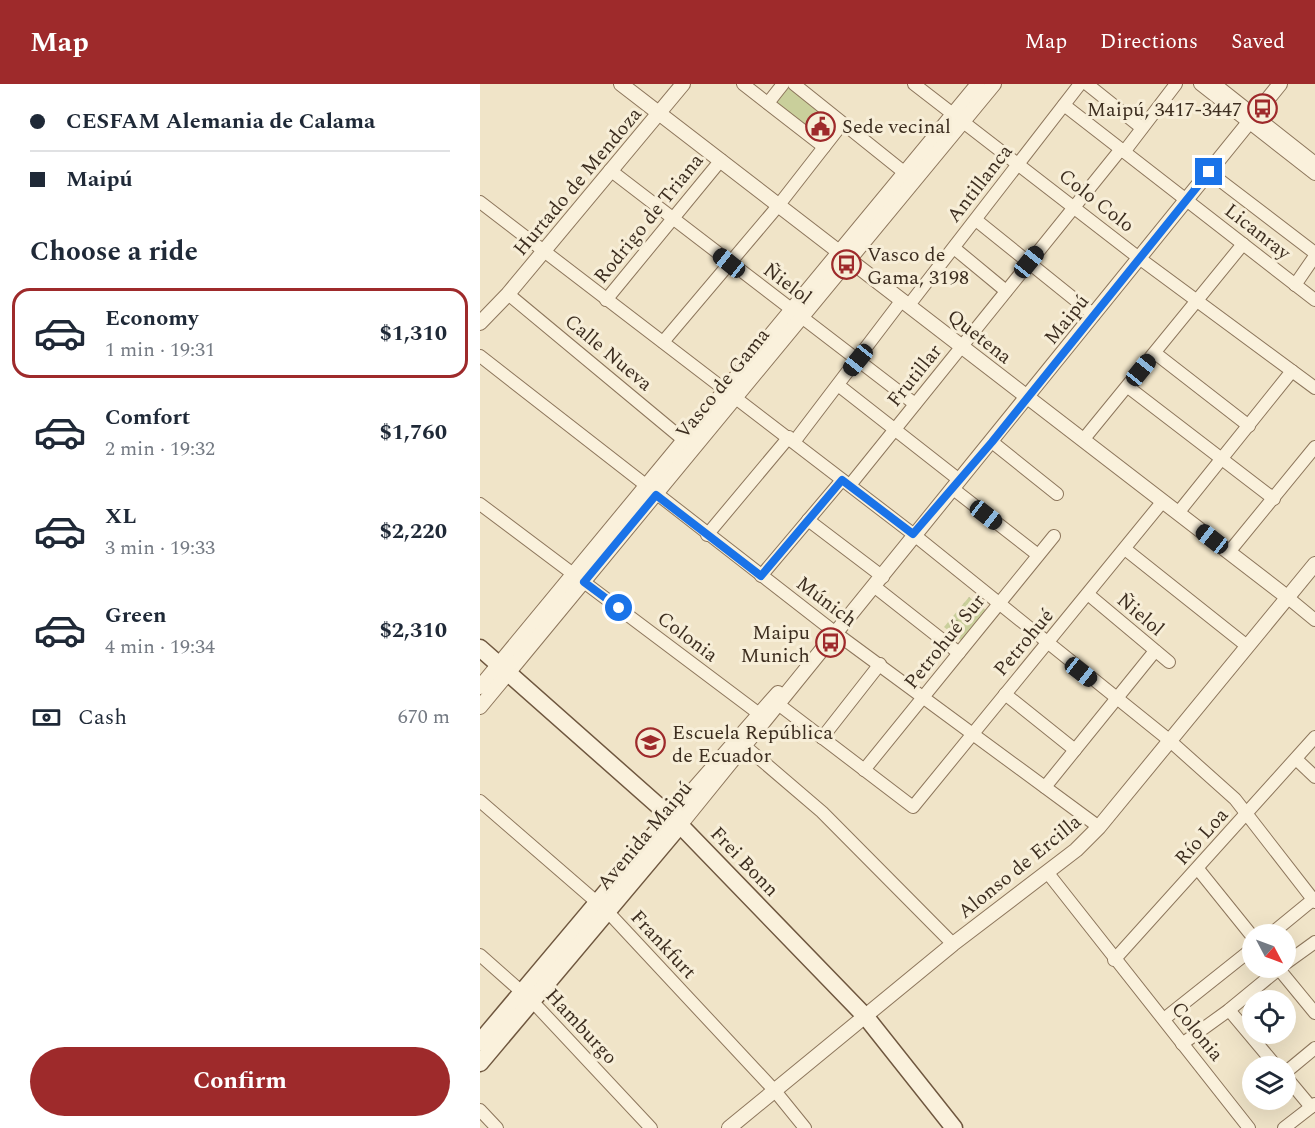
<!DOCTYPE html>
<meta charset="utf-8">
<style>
body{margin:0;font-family:Spectral,serif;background:#f2f2f3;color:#1f2937;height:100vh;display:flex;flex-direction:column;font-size:22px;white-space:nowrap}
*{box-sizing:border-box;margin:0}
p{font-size:20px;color:#747a83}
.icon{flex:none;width:33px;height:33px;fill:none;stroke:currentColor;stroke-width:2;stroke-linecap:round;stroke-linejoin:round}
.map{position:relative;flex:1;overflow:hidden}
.drawer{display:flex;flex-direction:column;background:#fff;width:480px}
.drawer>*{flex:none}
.guide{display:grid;align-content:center;height:132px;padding:0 30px;background:#fff}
.needle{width:39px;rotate:131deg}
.controls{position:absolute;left:762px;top:840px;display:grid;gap:12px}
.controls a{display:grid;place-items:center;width:54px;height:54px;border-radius:50%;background:#fff;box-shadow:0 6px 24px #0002;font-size:30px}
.end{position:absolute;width:27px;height:27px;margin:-14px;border:8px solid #1a73e8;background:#fff;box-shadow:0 0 0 3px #fff}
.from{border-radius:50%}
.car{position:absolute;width:18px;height:36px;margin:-18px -9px;border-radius:8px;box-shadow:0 0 4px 2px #0007;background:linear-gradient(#222 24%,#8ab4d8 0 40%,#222 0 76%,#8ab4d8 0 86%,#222 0)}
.guide b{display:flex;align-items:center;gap:21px;height:57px;font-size:22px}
.guide b+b{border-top:2px solid #e0e1e3}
.guide i{width:15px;height:15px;background:#1f2937}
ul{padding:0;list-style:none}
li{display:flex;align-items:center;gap:18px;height:90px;margin:0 12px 9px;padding:0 18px;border:3px solid transparent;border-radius:18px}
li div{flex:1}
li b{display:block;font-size:22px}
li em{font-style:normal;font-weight:700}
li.current{border-color:#9e2a2b}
li>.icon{width:54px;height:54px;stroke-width:1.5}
h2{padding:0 30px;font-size:27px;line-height:72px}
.pay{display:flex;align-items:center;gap:15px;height:66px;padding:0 30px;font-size:22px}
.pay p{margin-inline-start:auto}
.action{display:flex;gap:12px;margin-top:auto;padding:12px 30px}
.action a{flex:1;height:69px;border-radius:36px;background:#9e2a2b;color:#fff;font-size:24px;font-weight:700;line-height:69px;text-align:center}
header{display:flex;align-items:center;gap:36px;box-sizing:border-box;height:84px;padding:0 30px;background:#9e2a2b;color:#fff}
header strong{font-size:28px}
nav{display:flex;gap:33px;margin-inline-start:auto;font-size:21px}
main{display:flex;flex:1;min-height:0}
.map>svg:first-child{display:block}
.park{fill:url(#park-dots)}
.pitch{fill:#c9cf9b}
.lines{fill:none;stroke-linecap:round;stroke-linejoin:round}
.minor-casing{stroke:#8d765c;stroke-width:14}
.tertiary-casing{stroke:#8d765c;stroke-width:16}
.secondary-casing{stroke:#6f573f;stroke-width:19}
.minor{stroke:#faf1dc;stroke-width:12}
.tertiary{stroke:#faf1dc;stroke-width:14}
.secondary{stroke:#faf1dc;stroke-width:16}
.route{stroke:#1a73e8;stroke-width:8}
.labels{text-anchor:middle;stroke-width:6;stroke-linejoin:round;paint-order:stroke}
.poi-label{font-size:20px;fill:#3d2e20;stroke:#f7eed8;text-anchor:start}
.street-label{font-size:20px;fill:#3d2e20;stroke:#f7eed8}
</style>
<header>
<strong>Map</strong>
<nav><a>Map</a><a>Directions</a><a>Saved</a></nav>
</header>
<main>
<section class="drawer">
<div class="guide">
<b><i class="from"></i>CESFAM Alemania de Calama</b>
<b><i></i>Maipú</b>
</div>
<h2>Choose a ride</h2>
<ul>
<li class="current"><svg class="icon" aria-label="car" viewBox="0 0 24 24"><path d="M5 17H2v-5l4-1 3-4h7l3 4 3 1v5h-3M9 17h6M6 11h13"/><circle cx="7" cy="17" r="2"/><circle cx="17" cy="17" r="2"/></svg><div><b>Economy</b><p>1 min · 19:31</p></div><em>$1,310</em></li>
<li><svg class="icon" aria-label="car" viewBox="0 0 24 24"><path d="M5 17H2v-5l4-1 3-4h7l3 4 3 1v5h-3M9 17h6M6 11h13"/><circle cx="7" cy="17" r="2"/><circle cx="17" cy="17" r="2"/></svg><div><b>Comfort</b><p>2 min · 19:32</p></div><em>$1,760</em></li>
<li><svg class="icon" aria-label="car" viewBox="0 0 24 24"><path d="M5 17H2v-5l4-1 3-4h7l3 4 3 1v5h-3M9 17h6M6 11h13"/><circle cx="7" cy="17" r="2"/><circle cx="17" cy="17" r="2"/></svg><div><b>XL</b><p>3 min · 19:33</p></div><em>$2,220</em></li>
<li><svg class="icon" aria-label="car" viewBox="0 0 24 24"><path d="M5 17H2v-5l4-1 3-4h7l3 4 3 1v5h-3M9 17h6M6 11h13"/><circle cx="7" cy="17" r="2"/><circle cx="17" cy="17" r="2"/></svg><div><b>Green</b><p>4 min · 19:34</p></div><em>$2,310</em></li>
</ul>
<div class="pay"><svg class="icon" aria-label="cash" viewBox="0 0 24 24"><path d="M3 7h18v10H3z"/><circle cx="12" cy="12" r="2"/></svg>Cash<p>670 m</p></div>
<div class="action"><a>Confirm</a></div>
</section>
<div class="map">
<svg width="835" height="1044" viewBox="0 0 835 1044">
<defs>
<pattern id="park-dots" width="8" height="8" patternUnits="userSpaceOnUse" patternTransform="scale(1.5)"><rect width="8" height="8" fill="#c9cf9b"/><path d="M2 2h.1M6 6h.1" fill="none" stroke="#aeb285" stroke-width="1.8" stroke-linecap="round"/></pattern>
</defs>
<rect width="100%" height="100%" fill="#f0e4c8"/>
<!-- park -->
<path class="park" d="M489 513 507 527 483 558 464 543Z"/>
<!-- pitch -->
<path class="pitch" d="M307 1 338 26 325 42 294 16Z"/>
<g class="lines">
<defs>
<g id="minor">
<path d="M263 0 344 63"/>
<path d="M314 0 425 89"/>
<path d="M434 0 659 174 835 304"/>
<path d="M607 0 662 44"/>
<path d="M720 0 835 90"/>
<path d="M735 0 835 79"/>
<path d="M288 19 303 0"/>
<path d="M584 21 835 216"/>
<path d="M644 68 696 0"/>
<path d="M130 86 435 320"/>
<path d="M729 88 835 169"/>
<path d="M0 118 433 450 689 656 755 715 835 818"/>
<path d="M496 136 614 231"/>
<path d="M474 164 526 207"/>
<path d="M815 201 835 172"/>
<path d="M28 210 205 357"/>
<path d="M126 216 241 76"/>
<path d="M429 221 600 0"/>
<path d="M183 258 298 122 362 40"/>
<path d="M675 269 769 342"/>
<path d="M0 272 357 550 619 743"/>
<path d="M358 301 478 395"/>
<path d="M648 303 794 415"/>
<path d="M603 356 763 160"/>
<path d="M314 358 422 216"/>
<path d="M512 358 577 410"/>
<path d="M370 401 641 65"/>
<path d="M472 404 558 471"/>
<path d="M0 420 278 629"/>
<path d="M698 429 812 287"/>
<path d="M328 436 403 493"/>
<path d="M227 451 309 353"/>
<path d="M645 465 767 562"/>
<path d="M749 468 835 363"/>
<path d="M281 492 362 396"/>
<path d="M395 503 479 569"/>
<path d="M609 511 689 578"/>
<path d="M807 513 835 536"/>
<path d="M525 610 595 666"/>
<path d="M298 620 433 723 683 417"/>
<path d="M342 654 400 580"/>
<path d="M266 663 342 728 473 860"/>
<path d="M816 675 835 693"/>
<path d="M384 686 574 452"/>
<path d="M565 703 675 567"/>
<path d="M0 717 127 827 295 1007 325 1044"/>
<path d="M718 785 772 852"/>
<path d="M567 788 769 1044"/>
<path d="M791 850 835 814"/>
<path d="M0 871 52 917 171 1044"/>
<path d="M634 876 835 653"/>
<path d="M806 879 835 858"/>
<path d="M798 884 835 929"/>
<path d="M749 926 796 982"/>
<path d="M684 935 772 865"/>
<path d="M702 960 749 926 800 884"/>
<path d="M806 988 835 964"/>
<path d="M806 993 831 1023"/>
<path d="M0 1026 17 1044"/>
<path d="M804 1044 835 1020"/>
</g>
<g id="tertiary">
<path d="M141 0 807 513"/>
<path d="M0 239 28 210 203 0"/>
<path d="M0 603 498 0"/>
<path d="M0 623 514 0"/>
<path d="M190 732 298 609"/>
<path d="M200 741 800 0"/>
<path d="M249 1044 473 860 596 766 619 743 835 480"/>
</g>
<g id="secondary">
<path d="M0 564 200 741 386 933 474 1044"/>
<path d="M0 958 190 732"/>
<path d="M0 979 200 741"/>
</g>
</defs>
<!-- minor casing -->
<use href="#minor" class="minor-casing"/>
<!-- tertiary casing -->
<use href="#tertiary" class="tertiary-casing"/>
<!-- secondary casing -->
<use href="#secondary" class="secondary-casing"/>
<!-- minor -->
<use href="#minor" class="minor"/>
<!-- tertiary -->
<use href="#tertiary" class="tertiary"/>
<!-- secondary -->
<use href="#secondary" class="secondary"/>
</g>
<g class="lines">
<!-- route -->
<path class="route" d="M139 524 104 498 176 411 281 492 362 396 433 450 512 358 729 88"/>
</g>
<!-- icons -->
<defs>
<symbol id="bus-ring" viewBox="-11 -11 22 22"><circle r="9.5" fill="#f7eed8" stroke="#9e2a2b" stroke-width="1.5"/><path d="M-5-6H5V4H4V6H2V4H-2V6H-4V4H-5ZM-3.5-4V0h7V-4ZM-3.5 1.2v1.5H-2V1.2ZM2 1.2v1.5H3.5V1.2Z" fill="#9e2a2b"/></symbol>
<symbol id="civic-ring" viewBox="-11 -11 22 22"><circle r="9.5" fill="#f7eed8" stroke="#9e2a2b" stroke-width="1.5"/><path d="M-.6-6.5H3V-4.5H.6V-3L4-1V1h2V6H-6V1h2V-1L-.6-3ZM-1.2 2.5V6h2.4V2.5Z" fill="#9e2a2b"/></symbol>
<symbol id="school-ring" viewBox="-11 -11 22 22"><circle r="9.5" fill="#f7eed8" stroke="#9e2a2b" stroke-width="1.5"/><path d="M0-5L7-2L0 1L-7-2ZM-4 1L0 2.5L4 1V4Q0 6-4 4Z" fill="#9e2a2b"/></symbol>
</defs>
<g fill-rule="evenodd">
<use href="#bus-ring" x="766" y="8" width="33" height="33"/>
<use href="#civic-ring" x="324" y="26" width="33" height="33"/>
<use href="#bus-ring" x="350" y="164" width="33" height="33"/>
<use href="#bus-ring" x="334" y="542" width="33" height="33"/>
<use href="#school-ring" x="154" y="642" width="33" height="33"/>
</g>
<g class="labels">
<!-- poi labels -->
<g class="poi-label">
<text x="762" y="32" text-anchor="end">Maipú, 3417-3447</text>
<text x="362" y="49">Sede vecinal</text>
<text x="387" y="177">Vasco de<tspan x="387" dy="23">Gama, 3198</tspan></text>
<text x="330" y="555" text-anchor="end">Maipu<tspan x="330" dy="23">Munich</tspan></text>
<text x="192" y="655">Escuela República<tspan x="192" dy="23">de Ecuador</tspan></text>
</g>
<!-- street labels -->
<g class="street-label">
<text transform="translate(97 97) rotate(-50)" y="7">Hurtado de Mendoza</text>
<text transform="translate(499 99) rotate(-52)" y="7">Antillanca</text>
<text transform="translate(617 116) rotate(38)" y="7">Colo Colo</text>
<text transform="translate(168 134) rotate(-51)" y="7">Rodrigo de Triana</text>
<text transform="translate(778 147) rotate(38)" y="7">Licanray</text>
<text transform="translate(308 199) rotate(37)" y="7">Ñielol</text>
<text transform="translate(586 235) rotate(-51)" y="7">Maipú</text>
<text transform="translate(500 252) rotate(38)" y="7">Quetena</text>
<text transform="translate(129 268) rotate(40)" y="7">Calle Nueva</text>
<text transform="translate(434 291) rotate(-51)" y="7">Frutillar</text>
<text transform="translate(242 299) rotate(-51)" y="7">Vasco de Gama</text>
<text transform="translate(347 517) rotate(37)" y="7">Múnich</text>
<text transform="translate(661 530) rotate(40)" y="7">Ñielol</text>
<text transform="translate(208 552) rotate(37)" y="7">Colonia</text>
<text transform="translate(464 557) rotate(-51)" y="7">Petrohué Sur</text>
<text transform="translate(543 558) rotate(-50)" y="7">Petrohué</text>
<text transform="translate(164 751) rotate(-50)" y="7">Avenida Maipú</text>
<text transform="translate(721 752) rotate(-48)" y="7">Río Loa</text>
<text transform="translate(265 777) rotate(46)" y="7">Frei Bonn</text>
<text transform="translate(539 782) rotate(-39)" y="7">Alonso de Ercilla</text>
<text transform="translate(184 860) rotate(47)" y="7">Frankfurt</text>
<text transform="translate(102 942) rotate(47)" y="7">Hamburgo</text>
<text transform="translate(718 947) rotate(51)" y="7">Colonia</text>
</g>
</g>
</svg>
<div class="controls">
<a><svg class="needle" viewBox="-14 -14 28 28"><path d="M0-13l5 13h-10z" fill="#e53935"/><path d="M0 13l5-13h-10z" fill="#747a83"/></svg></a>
<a><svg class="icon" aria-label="locate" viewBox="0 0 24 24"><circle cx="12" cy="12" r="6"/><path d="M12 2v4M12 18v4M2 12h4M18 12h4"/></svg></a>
<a><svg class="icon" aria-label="layers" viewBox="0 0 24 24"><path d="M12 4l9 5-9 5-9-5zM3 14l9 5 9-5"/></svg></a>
</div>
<i class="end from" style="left:139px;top:524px"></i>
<i class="end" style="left:729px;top:88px"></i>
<i class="car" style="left:549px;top:178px;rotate:39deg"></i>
<i class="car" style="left:249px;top:179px;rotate:309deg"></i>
<i class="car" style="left:378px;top:276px;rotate:219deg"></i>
<i class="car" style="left:661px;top:286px;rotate:39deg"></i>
<i class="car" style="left:506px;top:431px;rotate:128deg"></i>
<i class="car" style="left:732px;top:455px;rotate:308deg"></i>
<i class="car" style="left:601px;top:588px;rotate:128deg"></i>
</div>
</main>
